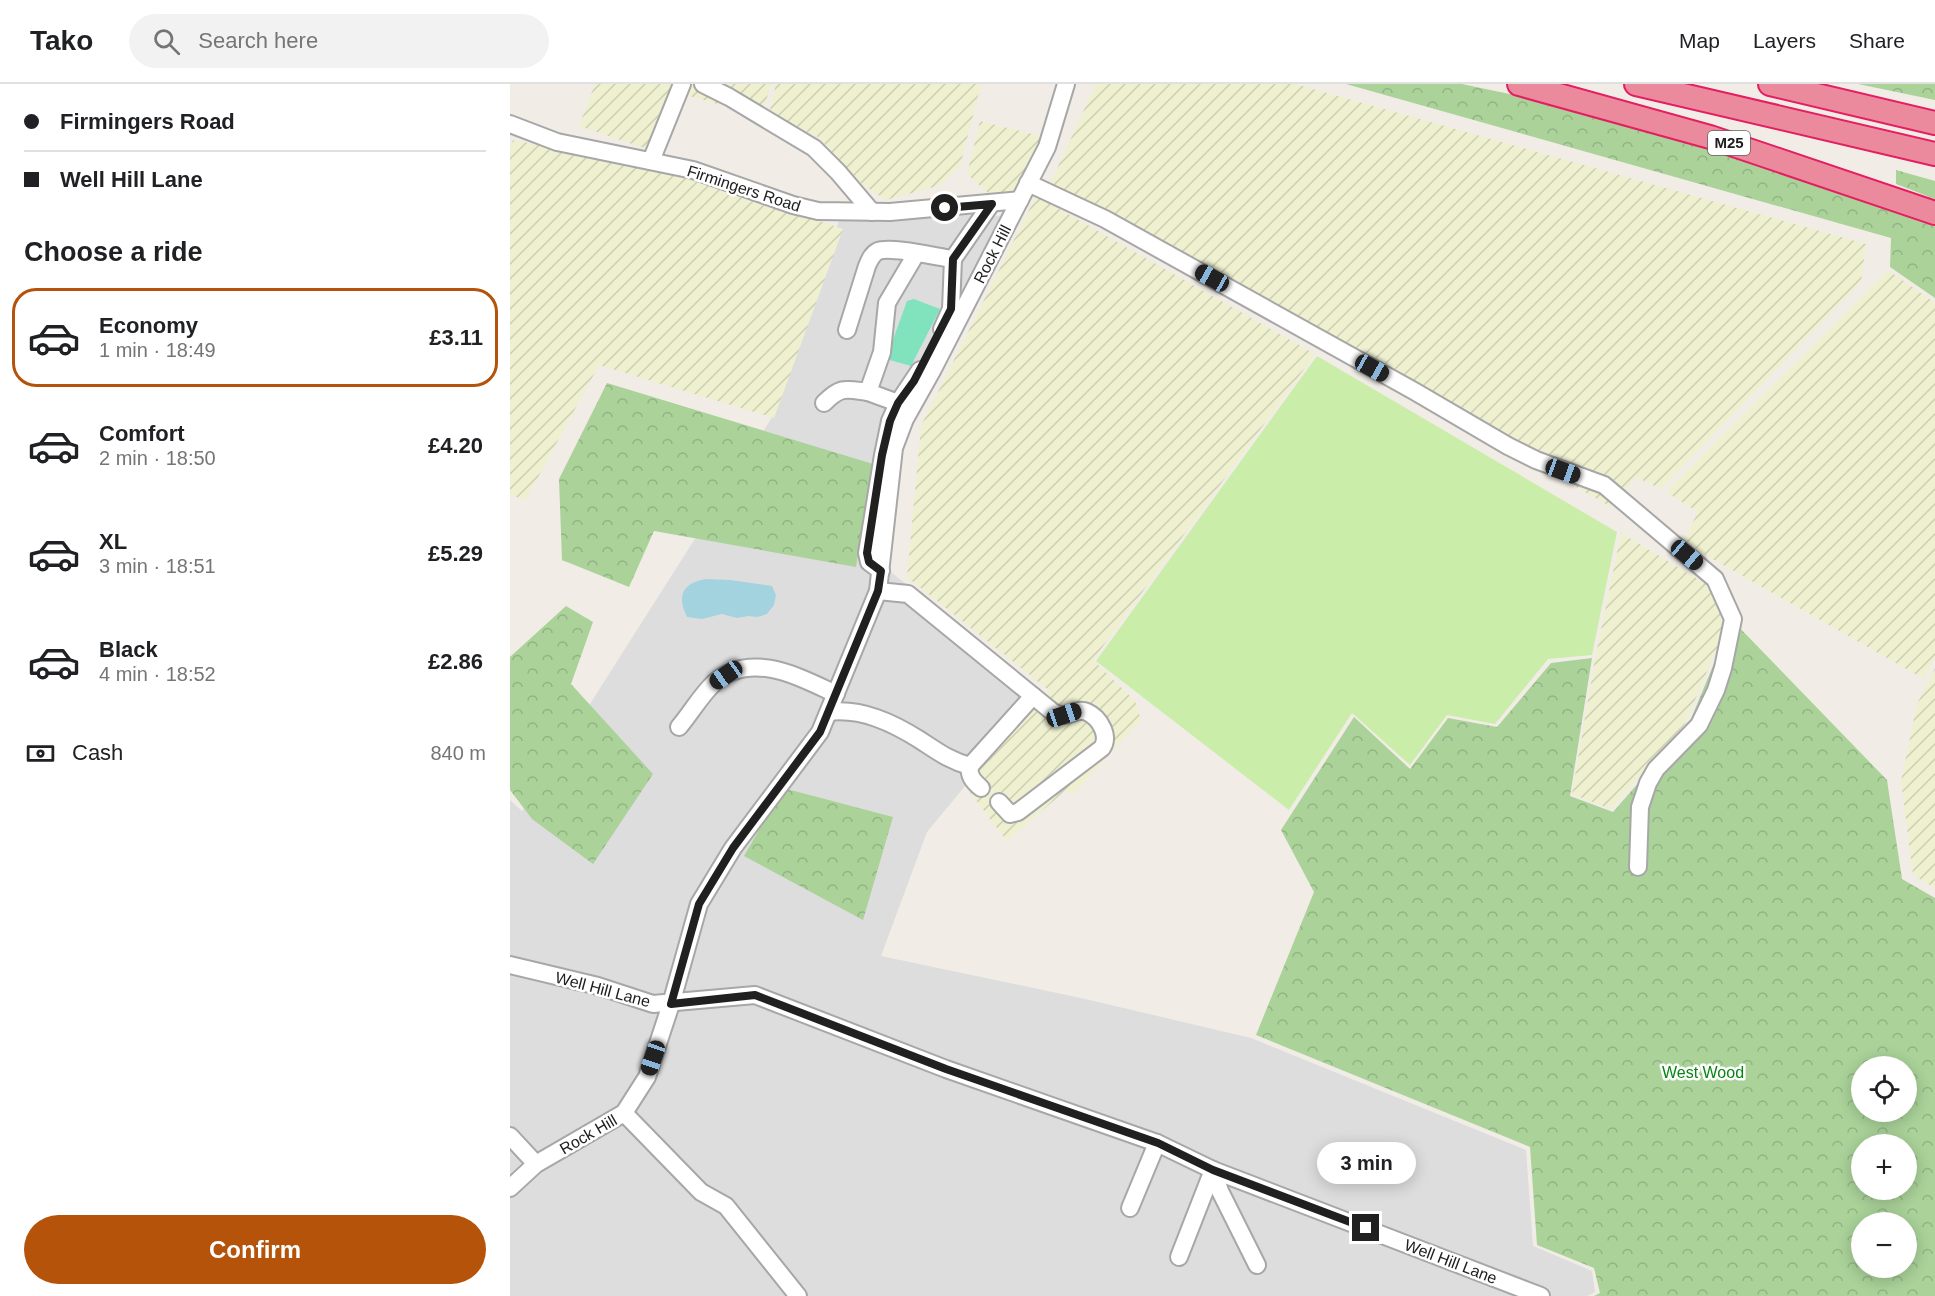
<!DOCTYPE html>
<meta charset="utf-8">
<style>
body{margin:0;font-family:Arial,sans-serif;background:#f2f2f2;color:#202124;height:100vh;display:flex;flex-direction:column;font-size:22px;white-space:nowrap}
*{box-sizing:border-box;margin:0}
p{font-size:20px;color:#757577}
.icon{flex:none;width:33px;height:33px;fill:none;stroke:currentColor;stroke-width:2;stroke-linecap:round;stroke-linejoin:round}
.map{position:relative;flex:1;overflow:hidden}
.side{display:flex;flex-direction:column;background:#fff;width:510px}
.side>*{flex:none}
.top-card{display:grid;align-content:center;height:132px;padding:0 24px;background:#fff}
.tools{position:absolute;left:1341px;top:972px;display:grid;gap:12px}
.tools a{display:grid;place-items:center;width:66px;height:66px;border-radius:50%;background:#fff;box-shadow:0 3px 15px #0003;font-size:30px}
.end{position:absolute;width:27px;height:27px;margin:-14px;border:8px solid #202020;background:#fff;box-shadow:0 0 0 3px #fff}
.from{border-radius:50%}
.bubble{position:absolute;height:42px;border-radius:21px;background:#fff;box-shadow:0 3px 15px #0003;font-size:20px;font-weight:700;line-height:42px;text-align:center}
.car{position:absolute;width:18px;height:36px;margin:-18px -9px;border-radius:8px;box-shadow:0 0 4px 2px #0007;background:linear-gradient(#222 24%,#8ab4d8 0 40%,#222 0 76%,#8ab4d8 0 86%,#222 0)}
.top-card b{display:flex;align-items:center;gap:21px;height:57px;font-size:22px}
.top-card b+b{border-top:2px solid #e0e0e0}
.top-card i{width:15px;height:15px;background:#202124}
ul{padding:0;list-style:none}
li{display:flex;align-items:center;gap:18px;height:99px;margin:0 12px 9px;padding:0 12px;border:3px solid transparent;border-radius:24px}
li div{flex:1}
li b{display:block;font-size:22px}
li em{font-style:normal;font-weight:700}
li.on{border-color:#b45309}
li>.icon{width:54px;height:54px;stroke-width:1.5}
h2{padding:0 24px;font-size:27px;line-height:72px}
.pay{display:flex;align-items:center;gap:15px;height:66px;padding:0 24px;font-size:22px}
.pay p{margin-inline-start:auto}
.action{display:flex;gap:12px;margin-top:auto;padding:12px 24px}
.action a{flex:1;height:69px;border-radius:36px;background:#b45309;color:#fff;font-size:24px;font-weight:700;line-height:69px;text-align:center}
header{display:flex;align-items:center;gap:36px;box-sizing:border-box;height:84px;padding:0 30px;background:#fff;border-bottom:2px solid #e0e0e0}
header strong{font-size:28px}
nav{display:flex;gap:33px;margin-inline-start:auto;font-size:21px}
.search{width:420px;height:54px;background:#f2f2f2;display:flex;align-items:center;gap:15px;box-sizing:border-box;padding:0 21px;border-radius:33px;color:#757577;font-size:22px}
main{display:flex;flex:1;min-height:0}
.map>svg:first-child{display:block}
.residential{fill:#dedddd}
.farmland{fill:url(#farmland-furrows)}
.grass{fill:#cbedaa}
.forest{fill:url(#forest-crowns);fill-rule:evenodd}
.pitch{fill:#80e3bd}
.water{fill:#a4d3e0}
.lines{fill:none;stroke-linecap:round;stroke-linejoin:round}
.minor-casing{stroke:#a7a7a7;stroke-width:20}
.highway-casing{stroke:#e41e62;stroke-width:26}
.minor{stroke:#fff;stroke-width:16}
.highway{stroke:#eb8a9c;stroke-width:22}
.route{stroke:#202020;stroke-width:8}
.labels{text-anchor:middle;stroke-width:5;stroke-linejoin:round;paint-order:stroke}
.shield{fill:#fff;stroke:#636363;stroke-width:1.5}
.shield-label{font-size:15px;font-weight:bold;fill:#202020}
.street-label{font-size:16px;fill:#202020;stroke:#fff}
.park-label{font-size:16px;fill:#068511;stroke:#fff}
</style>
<header>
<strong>Tako</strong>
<div class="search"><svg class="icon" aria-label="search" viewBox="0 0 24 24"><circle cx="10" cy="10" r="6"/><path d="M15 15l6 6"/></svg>Search here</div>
<nav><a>Map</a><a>Layers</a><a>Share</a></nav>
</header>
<main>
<section class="side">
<div class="top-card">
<b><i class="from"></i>Firmingers Road</b>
<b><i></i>Well Hill Lane</b>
</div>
<h2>Choose a ride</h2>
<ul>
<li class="on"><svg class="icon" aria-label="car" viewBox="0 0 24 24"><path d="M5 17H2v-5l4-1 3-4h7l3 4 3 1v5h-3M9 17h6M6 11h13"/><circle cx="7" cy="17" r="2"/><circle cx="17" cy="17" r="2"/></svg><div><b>Economy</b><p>1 min · 18:49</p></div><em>£3.11</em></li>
<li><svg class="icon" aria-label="car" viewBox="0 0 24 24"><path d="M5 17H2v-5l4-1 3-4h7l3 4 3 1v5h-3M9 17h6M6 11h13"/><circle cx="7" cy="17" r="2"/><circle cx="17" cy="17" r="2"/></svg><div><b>Comfort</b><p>2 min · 18:50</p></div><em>£4.20</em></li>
<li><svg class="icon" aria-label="car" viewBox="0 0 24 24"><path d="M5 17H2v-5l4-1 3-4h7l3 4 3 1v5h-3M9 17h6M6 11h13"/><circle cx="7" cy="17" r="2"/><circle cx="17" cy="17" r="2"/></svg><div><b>XL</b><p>3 min · 18:51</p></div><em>£5.29</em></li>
<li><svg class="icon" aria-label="car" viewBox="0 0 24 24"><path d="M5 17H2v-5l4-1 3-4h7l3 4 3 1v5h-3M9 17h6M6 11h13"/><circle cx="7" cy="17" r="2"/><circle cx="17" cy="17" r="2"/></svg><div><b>Black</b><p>4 min · 18:52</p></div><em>£2.86</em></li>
</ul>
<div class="pay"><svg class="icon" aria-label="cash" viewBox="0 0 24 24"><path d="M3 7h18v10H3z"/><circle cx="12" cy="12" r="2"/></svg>Cash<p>840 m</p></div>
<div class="action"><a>Confirm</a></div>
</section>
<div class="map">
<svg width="1425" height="1212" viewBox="0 0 1425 1212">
<defs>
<pattern id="farmland-furrows" width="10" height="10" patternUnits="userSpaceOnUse" patternTransform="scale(1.5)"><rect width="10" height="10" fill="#eef0d0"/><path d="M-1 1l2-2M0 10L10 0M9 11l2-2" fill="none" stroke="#ccceb2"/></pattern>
<pattern id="forest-crowns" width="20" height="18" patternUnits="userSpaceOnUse" patternTransform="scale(1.5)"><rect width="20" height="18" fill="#aad299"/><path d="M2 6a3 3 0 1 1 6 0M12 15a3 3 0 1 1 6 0" fill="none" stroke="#92b484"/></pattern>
</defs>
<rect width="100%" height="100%" fill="#f1ede6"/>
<!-- residential -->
<path class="residential" d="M332 128 494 132 388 341 377 485 533 608 417 748 371 872 571 914 741 954 1016 1066 1023 1162 1082 1187 1085 1208 1077 1212H1042L1013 1199 1007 1212H0V716L12 727 261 335Z"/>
<!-- farmland -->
<g class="farmland">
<path d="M85 0H262L250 32 172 10 146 68 69 42Z"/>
<path d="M266 0H471L450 82 431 101 376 116 352 100 308 53 259 30Z"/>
<path d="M586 0H785L1356 160 1351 198 1151 405 1126 393 1101 423 539 102Z"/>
<path d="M470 37 534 53 517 89 499 110 478 109 457 90Z"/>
<path d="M3 56 159 86 333 145 264 334 89 281 15 417 0 410V65Z"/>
<path d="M526 112 805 270 583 576 625 617 631 636 562 711 556 706 497 757 455 702 540 607 397 493 411 342Z"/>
<path d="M1378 186 1425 219V573L1414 595 1173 458 1188 428 1156 408Z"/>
<path d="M1111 449 1226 518 1175 640 1101 725 1062 710 1085 575Z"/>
<path d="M1425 584V804L1403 791 1391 697 1407 620Z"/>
</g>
<!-- grass -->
<path class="grass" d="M807 272 1107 448 1082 571 1038 575 985 640 937 631 900 681 842 629 779 726 586 577Z"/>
<!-- forest -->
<g class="forest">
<path d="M836 0H952L1047 20 1163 52 1425 138V214L1380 183 1381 154Z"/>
<path d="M1348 0H1425V16Z"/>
<path d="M1386 86 1425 97V115L1386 100Z"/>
<path d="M97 299 363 380 346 483 144 447 119 503 52 476 49 395Z"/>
<path d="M56 522 83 538 61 600 143 690 83 780 22 735 0 706V573Z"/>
<path d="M1222 536 1377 696 1392 795 1425 814V1212H1084L1090 1209 1084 1184 1027 1161 1020 1063 746 951 804 808 771 746 844 633 900 685 938 634 987 643 1041 579 1082 574 1060 712 1103 728 1178 642ZM1352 982H1396V1028H1352ZM1352 1060H1396V1106H1352ZM1352 1138H1396V1184H1352Z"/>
<path d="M273 704 383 733 353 836 234 772Z"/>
</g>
<!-- pitch -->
<path class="pitch" d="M404 215 430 225 401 282 376 275 397 217Z"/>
<!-- water -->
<path class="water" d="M196 495 220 496 262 502 266 511 264 521 257 530 248 533 238 532 227 534 212 530 192 535 177 533C166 511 173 499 196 495Z"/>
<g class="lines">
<defs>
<g id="minor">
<path d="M193 0 219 13 304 64 328 88 362 128"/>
<path d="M0 40 47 58 183 86 283 121 308 127 380 128 510 116"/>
<path d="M141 77 172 0"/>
<path d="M518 99 595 135 904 307 998 362 1026 376 1094 401 1205 495 1223 535 1213 584 1206 606 1189 641 1146 685 1138 699 1130 723 1128 783"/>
<path d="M432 245 441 225 443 175 481 120"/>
<path d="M337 246 357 182C360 175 362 170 368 167 381 162 427 173 443 175"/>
<path d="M358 308 388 319"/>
<path d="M314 319C331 302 335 305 358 308L372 268 377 219 406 170"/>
<path d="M371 487 359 478 357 469 373 371 380 337 388 319 410 286"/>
<path d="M368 507 398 510 544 629C547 630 550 631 553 631 561 631 568 624 577 628 590 634 600 652 592 664L508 728 500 730 489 718"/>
<path d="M319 628C352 624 383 639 410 656 427 667 440 677 460 682"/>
<path d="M169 643C181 629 191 611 204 599 241 566 289 593 326 610"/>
<path d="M471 704C464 698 458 692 460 682L523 612"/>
<path d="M0 881 88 902 143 920 245 911 436 985 647 1059 703 1086 1031 1212"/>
<path d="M114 1029 191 1108 216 1122 288 1212"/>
<path d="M0 1052 26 1080"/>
<path d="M703 1086 710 1107 747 1181"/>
<path d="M0 1104 26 1080 114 1029 137 993 161 920 189 820 223 764 310 648 368 507 384 364 395 335 423 285 537 63 556 0"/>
<path d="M620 1124 647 1059"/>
<path d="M669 1173 703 1086"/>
</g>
<g id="highway">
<path d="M1009 0 1200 53 1425 129"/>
<path d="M1126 0 1425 70"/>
<path d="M1260 0 1425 39"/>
</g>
</defs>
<!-- minor casing -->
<use href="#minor" class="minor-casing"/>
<!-- highway casing -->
<use href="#highway" class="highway-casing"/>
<!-- minor -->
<use href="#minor" class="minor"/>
<!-- highway -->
<use href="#highway" class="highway"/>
</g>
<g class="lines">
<!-- route -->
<path class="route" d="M435 124 482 120 443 175 441 225 404 297 388 319 380 337 372 371 357 469 359 478 371 487 368 507 310 648 223 764 189 820 161 920 245 911 436 985 648 1059 703 1086 856 1144"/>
</g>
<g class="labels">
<!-- shield labels -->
<rect class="shield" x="1198" y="47" width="42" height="24" rx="4.5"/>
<g class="shield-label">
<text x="1219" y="64">M25</text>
</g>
<!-- street labels -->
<g class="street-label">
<text transform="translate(234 104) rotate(18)" y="6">Firmingers Road</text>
<text transform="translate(482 170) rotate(-63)" y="6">Rock Hill</text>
<text transform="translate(93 905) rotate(15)" y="6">Well Hill Lane</text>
<text transform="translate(78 1050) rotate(-30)" y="6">Rock Hill</text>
<text transform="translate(941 1177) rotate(21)" y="6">Well Hill Lane</text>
</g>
<!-- park labels -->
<g class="park-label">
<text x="1193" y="994">West Wood</text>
</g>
</g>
</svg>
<div class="tools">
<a><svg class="icon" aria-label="locate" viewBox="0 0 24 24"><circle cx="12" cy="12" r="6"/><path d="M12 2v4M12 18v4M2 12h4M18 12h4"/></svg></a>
<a>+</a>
<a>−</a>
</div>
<i class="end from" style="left:435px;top:124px"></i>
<i class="end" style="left:856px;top:1144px"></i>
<div class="bubble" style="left:807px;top:1058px;width:99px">3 min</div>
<i class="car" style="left:702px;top:194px;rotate:299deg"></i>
<i class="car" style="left:862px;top:284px;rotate:119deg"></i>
<i class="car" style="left:1053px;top:387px;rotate:110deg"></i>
<i class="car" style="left:1177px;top:471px;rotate:130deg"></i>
<i class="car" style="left:216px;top:591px;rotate:235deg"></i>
<i class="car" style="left:554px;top:631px;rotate:71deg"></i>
<i class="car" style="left:143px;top:974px;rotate:199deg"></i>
</div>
</main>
